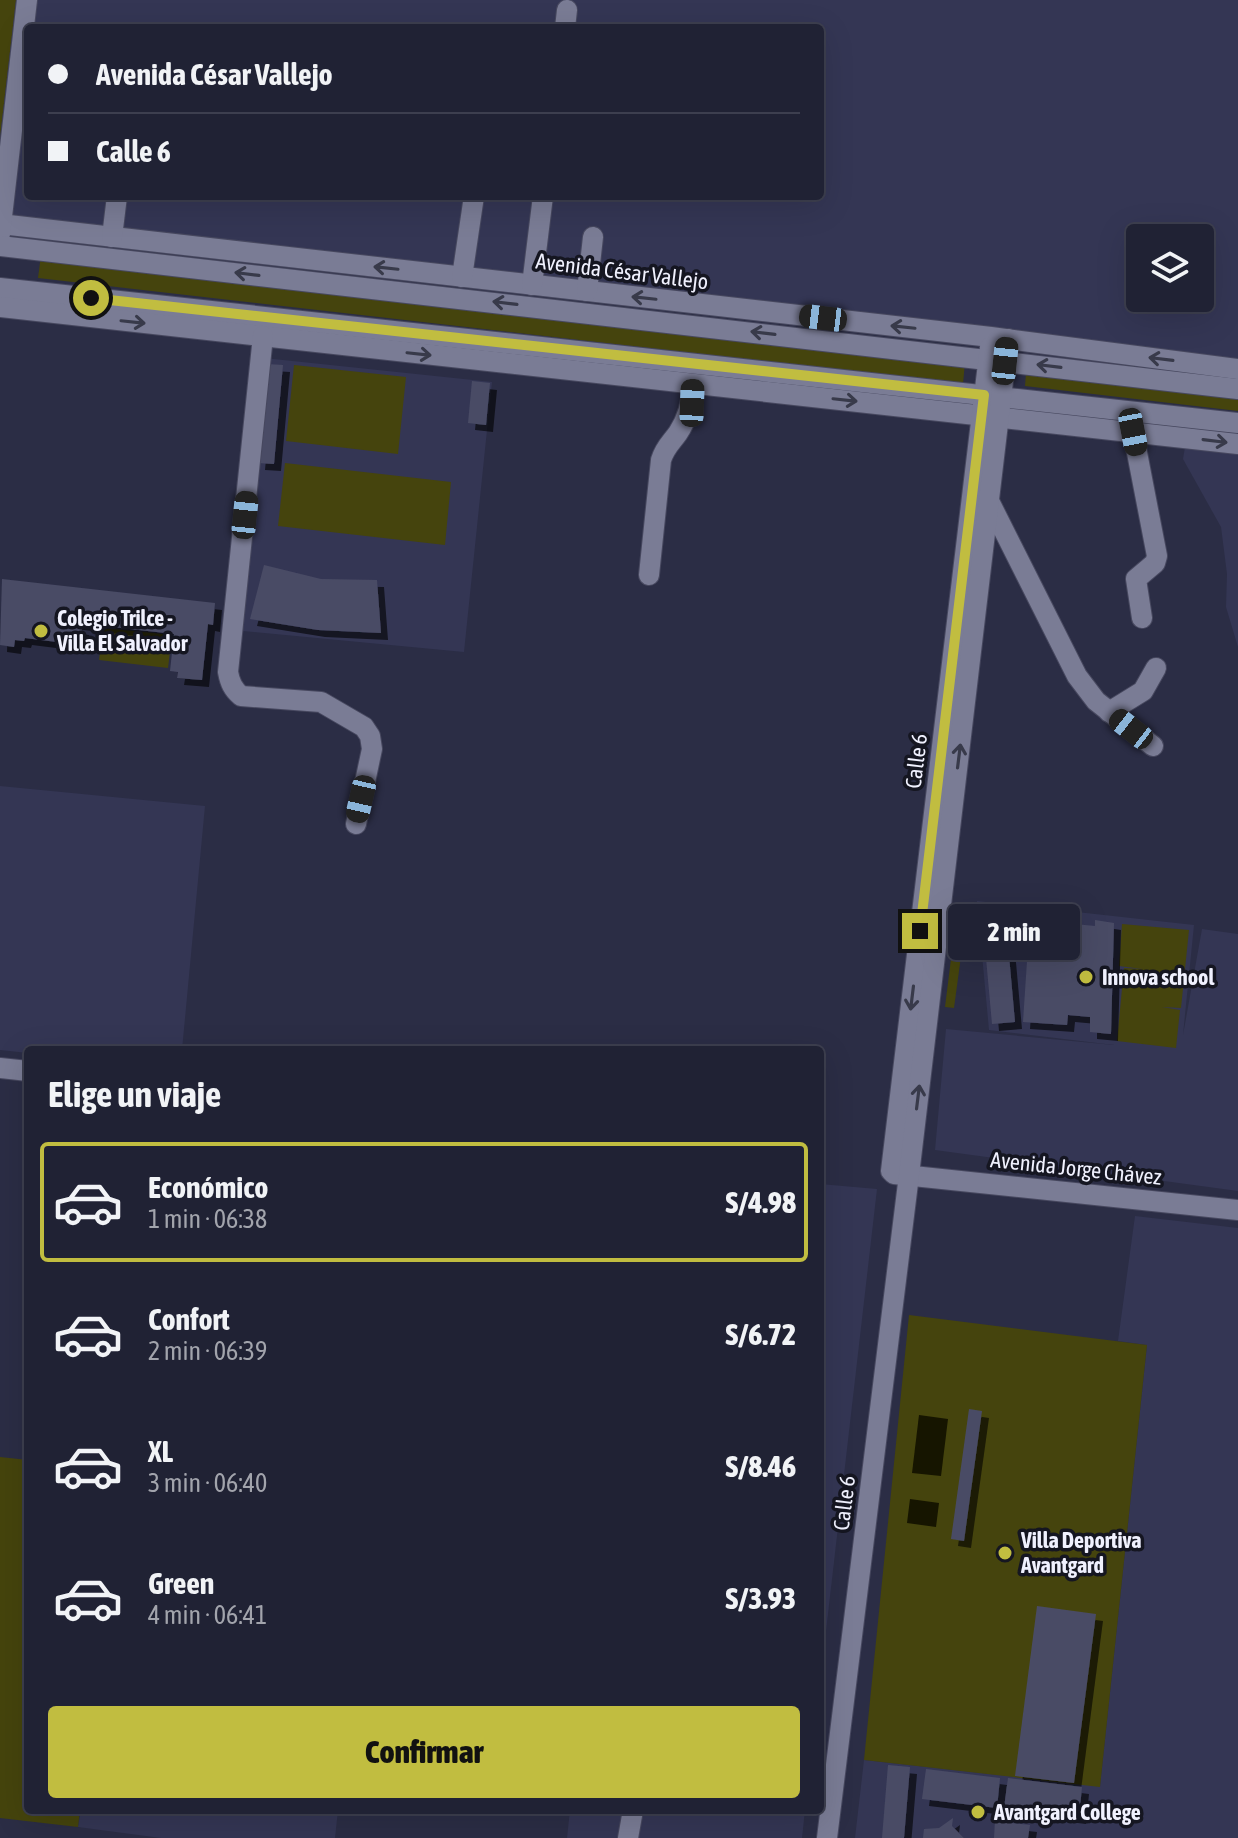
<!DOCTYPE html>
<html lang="es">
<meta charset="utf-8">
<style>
body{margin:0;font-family:"Asap Condensed",sans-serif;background:#282a3c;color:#f1f3f6;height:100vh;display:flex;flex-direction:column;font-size:30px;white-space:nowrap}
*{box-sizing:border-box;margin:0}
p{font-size:26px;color:#a2a4ac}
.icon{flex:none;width:44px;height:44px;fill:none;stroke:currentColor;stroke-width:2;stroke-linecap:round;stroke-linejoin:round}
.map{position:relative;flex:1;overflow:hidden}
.details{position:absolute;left:24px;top:1046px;width:800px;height:768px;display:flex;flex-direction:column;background:#202234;border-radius:8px;box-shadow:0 8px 32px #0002,0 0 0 2px #3d3f4f}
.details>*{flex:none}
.banner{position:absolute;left:24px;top:24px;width:800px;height:176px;border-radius:8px;box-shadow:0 8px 32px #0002,0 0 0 2px #3d3f4f;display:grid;align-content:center;height:176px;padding:0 24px;background:#202234}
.fabs{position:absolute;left:1126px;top:224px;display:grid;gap:16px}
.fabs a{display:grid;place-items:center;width:88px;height:88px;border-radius:8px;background:#202234;box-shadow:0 8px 32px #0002,0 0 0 2px #3d3f4f;font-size:40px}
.end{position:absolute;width:36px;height:36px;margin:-18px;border:10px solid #c1bd40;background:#111;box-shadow:0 0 0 4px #111}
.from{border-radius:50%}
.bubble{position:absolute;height:56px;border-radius:8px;background:#202234;box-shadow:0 8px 32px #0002,0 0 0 2px #3d3f4f;font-size:26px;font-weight:800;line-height:56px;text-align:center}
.car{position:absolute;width:24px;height:48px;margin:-24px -12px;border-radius:10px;box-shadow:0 0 6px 2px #0007;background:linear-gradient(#222 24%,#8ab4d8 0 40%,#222 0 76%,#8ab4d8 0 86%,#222 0)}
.banner b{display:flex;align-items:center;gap:28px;height:76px;font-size:30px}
.banner b+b{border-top:2px solid #3d3f4f}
.banner i{width:20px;height:20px;background:#f1f3f6}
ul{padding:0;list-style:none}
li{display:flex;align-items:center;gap:24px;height:120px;margin:0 16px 12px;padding:0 8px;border:4px solid transparent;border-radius:8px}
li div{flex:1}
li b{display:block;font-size:30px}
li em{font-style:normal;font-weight:800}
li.selected{border-color:#c1bd40}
li>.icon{width:72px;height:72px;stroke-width:1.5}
h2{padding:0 24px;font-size:36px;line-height:96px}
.primary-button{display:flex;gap:16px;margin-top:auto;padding:16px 24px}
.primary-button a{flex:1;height:92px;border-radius:8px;background:#c1bd40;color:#111;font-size:32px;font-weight:800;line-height:92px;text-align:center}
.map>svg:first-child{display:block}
.built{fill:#343654;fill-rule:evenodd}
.green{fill:#45440d}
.water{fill:#161500}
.building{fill:#494b65;filter:url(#shadow)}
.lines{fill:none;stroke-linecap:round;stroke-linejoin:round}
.minor-casing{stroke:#47485f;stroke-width:22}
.minor{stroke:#7a7c95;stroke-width:20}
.oneway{stroke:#383a4a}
.route{stroke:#c1bd40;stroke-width:10}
.poi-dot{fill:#c1bd40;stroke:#151621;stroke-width:3}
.labels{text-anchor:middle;stroke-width:7;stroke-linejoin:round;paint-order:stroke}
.street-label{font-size:22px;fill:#f0f1fe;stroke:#151621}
.poi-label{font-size:22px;font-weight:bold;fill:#f0f1fe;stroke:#151621;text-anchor:start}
</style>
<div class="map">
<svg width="1238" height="1838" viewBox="0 0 1238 1838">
<defs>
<filter id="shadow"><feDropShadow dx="7" dy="7" stdDeviation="0" flood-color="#0009"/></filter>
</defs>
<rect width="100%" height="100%" fill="#2b2d45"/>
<!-- built -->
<g class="built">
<path d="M36 0H1238V360L12 217 28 74V196H820V28H33ZM1140 238H1200V298H1140Z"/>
<path d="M264 358 492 382 464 652 243 631Z"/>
<path d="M1185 447 1238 454V647L1226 607 1227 574 1221 527 1183 459Z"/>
<path d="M0 786 205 806 182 1050H28V1053L0 1050Z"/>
<path d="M977 901 1194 925 1183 1035 1202 929 1238 934V1191L935 1150 946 1029 1114 1045 989 1030Z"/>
<path d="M820 1184 877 1189 820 1683Z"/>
<path d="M1135 1216 1238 1228V1838H855L864 1760 1100 1786 1147 1345 1118 1341Z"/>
<path d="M81 1810H338L335 1838H161L78 1827Z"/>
<path d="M570 1810H805L802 1838H567Z"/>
</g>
<!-- green -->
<g class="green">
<path d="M0 0H16L0 137Z"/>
<path d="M41 255 965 362 963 384 38 278Z"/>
<path d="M294 365 406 377 398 454 286 441Z"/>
<path d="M1026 373 1238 397V411L1025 386Z"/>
<path d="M285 463 451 482 445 545 278 526Z"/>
<path d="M103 628 172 635 168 668 99 660Z"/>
<path d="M1122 924 1189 930 1181 1008 1162 1007 1180 1010 1176 1048 1117 1041 1124 968 1143 969 1119 966Z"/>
<path d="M955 927 964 934 954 1008 945 1007Z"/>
<path d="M909 1315 1147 1345 1100 1787 864 1760Z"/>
<path d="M0 1457 28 1460V1810H80L78 1827 0 1818Z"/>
</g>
<!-- water -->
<g class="water">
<path d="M919 1415 948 1419 941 1476 912 1473Z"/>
<path d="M910 1499 939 1503 936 1527 907 1523Z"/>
</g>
<!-- building -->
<g class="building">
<path d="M267 364 283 365 274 464 258 463Z"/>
<path d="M472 381 490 383 486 425 468 423Z"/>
<path d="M264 565 321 579 377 580 381 633 318 630 250 619Z"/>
<path d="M2 579 215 603 213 625 208 624 202 680 177 678 178 672 170 671 174 634 59 621 58 625 82 628 81 645 25 638 24 641 15 640 14 647 0 645Z"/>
<path d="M1005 911 1015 1022 992 1024 982 914Z"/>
<path d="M1030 916 1074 919V924L1095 926V920L1114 923 1111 1034 1090 1032V1017L1068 1015 1067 1025 1023 1022Z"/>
<path d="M969 1409 982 1411 964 1541 951 1539Z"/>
<path d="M1037 1606 1096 1614 1074 1783 1015 1776Z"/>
<path d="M888 1765 910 1767 904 1838H882Z"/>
<path d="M926 1769 1000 1778 997 1808 922 1799Z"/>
<path d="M1008 1778 1082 1787 1079 1817 1004 1808Z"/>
<path d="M953 1818 952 1826 964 1838H923L924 1829 939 1828Z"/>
<path d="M995 1821 1030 1825 1028 1838H994Z"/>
</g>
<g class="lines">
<defs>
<g id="minor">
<path d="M565 28 567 10"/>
<path d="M0 224 991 337 1238 369"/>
<path d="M0 234 27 0"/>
<path d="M112 237 117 196"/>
<path d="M0 246 1238 389"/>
<path d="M462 277 474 196"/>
<path d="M532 285 543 196"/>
<path d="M0 288 1238 423"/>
<path d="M587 291 593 237"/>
<path d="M0 307 1238 444"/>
<path d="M263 336 228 672C230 683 233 689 241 696L321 702 364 727 370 736 372 749 356 824"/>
<path d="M990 347 891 1171 894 1174 1238 1210"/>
<path d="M1133 432 1157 556 1155 563 1136 579 1142 618"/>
<path d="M989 501 1077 676 1096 701 1153 746"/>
<path d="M649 575 661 460C665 447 671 443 678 433 688 418 692 402 693 384"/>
<path d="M1109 712 1143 691 1156 668"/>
<path d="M0 1068 28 1071"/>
<path d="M628 1838 633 1810"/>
<path d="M827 1838 909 1175 1008 339"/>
</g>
</defs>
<!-- minor casing -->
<use href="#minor" class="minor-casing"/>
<!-- minor -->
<use href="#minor" class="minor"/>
</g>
<!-- one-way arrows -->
<defs><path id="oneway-shaft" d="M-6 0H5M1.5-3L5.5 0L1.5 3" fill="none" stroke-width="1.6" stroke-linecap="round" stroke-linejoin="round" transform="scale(2)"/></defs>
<g class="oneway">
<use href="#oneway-shaft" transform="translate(386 268) rotate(-174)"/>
<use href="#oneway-shaft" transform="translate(247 274) rotate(-173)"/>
<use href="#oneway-shaft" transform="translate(644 298) rotate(-174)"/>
<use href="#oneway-shaft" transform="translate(505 303) rotate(-173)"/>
<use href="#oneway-shaft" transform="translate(133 322) rotate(6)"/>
<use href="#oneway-shaft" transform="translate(903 327) rotate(-174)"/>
<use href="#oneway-shaft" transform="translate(763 333) rotate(-173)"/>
<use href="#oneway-shaft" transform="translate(419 354) rotate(6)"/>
<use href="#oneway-shaft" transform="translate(1161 359) rotate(-173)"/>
<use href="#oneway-shaft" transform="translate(1049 366) rotate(-173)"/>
<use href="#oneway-shaft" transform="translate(845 400) rotate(6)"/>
<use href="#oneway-shaft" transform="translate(1215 441) rotate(7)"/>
<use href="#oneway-shaft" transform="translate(959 756) rotate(-83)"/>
<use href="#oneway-shaft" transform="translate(912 998) rotate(97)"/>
<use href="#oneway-shaft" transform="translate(918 1097) rotate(-83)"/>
</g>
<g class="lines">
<!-- route -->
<path class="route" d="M91 298 984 395 920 931"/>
</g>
<!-- markers -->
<g class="poi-dot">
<circle cx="41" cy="631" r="8"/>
<circle cx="1086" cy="977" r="8"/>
<circle cx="1005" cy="1553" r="8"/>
<circle cx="978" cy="1812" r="8"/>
</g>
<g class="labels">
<!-- street labels -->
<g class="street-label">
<text transform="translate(622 271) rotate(7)" y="8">Avenida César Vallejo</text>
<text transform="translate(916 761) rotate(-83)" y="8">Calle 6</text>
<text transform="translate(1076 1168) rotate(6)" y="8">Avenida Jorge Chávez</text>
<text transform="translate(844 1503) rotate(-83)" y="8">Calle 6</text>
</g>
<!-- poi labels -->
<g class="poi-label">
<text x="57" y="626">Colegio Trilce -<tspan x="57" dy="25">Villa El Salvador</tspan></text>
<text x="1102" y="985">Innova school</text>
<text x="1021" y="1548">Villa Deportiva<tspan x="1021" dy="25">Avantgard</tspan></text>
<text x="994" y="1820">Avantgard College</text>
</g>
</g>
</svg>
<div class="fabs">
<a><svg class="icon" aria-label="layers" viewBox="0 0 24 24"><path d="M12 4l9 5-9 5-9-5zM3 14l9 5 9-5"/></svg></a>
</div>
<i class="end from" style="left:91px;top:298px"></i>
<i class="end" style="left:920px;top:931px"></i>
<div class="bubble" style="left:948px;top:904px;width:132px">2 min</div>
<i class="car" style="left:823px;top:318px;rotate:277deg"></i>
<i class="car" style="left:1005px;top:361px;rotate:6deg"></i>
<i class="car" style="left:692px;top:403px;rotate:2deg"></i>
<i class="car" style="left:1133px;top:432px;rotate:169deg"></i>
<i class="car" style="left:245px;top:515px;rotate:6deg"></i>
<i class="car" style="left:1131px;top:729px;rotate:308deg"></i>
<i class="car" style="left:361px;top:799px;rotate:193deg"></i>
<div class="banner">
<b><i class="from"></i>Avenida César Vallejo</b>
<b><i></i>Calle 6</b>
</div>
<section class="details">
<h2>Elige un viaje</h2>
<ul>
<li class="selected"><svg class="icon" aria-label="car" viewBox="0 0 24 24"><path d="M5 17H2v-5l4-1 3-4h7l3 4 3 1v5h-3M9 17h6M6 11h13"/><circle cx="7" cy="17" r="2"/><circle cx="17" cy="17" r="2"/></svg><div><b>Económico</b><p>1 min · 06:38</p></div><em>S/4.98</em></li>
<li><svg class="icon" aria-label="car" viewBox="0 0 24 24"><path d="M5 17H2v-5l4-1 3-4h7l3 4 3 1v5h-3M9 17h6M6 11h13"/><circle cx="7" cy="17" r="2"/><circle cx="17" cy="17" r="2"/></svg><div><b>Confort</b><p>2 min · 06:39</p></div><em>S/6.72</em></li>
<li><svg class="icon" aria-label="car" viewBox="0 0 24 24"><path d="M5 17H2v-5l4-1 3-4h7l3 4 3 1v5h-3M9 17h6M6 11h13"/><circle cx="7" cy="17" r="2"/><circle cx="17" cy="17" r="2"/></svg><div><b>XL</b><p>3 min · 06:40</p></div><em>S/8.46</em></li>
<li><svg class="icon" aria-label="car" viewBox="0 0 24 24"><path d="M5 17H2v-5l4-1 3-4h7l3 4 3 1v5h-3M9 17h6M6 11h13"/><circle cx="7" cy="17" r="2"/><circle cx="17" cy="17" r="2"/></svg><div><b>Green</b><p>4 min · 06:41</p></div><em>S/3.93</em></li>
</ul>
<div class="primary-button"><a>Confirmar</a></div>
</section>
</div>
